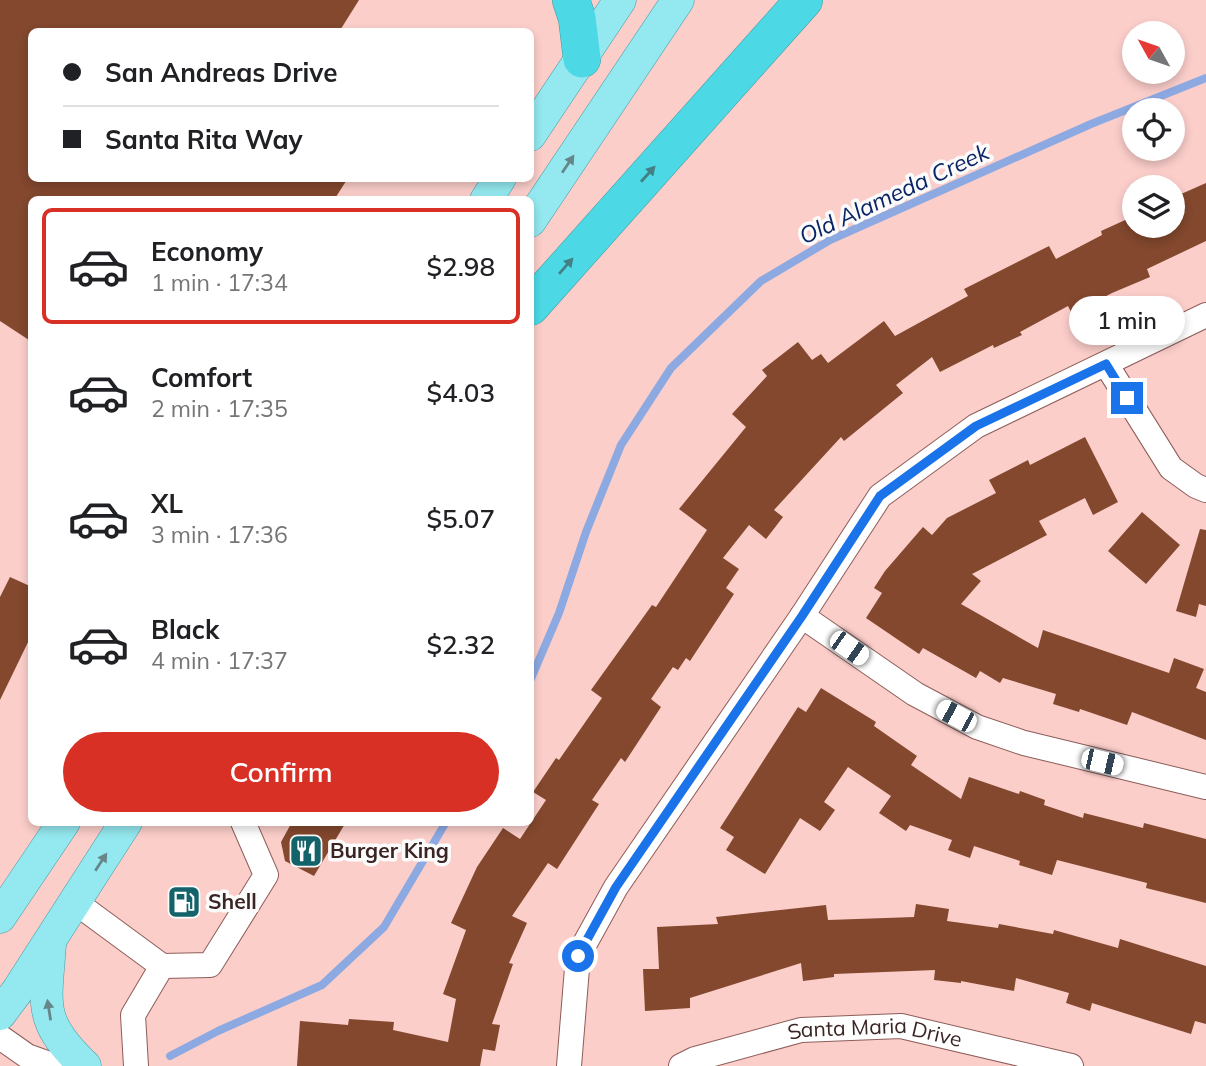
<!DOCTYPE html>
<meta charset="utf-8">
<style>
body{margin:0;font-family:Mulish,sans-serif;background:#f2f2f2;color:#202124;height:100vh;display:flex;flex-direction:column;font-size:26px;white-space:nowrap}
*{box-sizing:border-box;margin:0}
p{font-size:23px;color:#757577}
.icon{flex:none;width:38px;height:38px;fill:none;stroke:currentColor;stroke-width:2;stroke-linecap:round;stroke-linejoin:round}
.map{position:relative;flex:1;overflow:hidden}
.drawer{position:absolute;left:28px;top:196px;width:506px;height:630px;display:flex;flex-direction:column;background:#fff;border-radius:10px;box-shadow:0 4px 10px #0003}
.drawer>*{flex:none}
.banner{position:absolute;left:28px;top:28px;width:506px;height:154px;border-radius:10px;box-shadow:0 4px 10px #0003;display:grid;align-content:center;height:154px;padding:0 35px;background:#fff}
.needle{width:46px;rotate:310deg}
.fabs{position:absolute;left:1122px;top:21px;display:grid;gap:14px}
.fabs a{display:grid;place-items:center;width:63px;height:63px;border-radius:50%;background:#fff;box-shadow:0 4px 10px #0003;font-size:35px}
.end{position:absolute;width:32px;height:32px;margin:-16px;border:9px solid #1a73e8;background:#fff;box-shadow:0 0 0 4px #fff}
.from{border-radius:50%}
.bubble{position:absolute;height:49px;border-radius:24px;background:#fff;box-shadow:0 4px 10px #0003;font-size:23px;font-weight:600;line-height:49px;text-align:center}
.car{position:absolute;width:21px;height:42px;margin:-21px -10px;border-radius:9px;box-shadow:0 0 5px 2px #0007;background:linear-gradient(#fff 24%,#345 0 40%,#fff 0 76%,#345 0 86%,#fff 0)}
.banner b{display:flex;align-items:center;gap:24px;height:66px;font-size:26px}
.banner b+b{border-top:2px solid #e0e0e0}
.banner i{width:18px;height:18px;background:#202124}
ul{padding:12px 0 0;list-style:none}
li{display:flex;align-items:center;gap:21px;height:116px;margin:0 14px 10px;padding:0 21px;border:4px solid transparent;border-radius:10px}
li div{flex:1}
li b{display:block;font-size:26px}
li em{font-style:normal;font-weight:600}
li.active{border-color:#d93025}
li>.icon{width:63px;height:63px;stroke-width:1.5}
.button{display:flex;gap:14px;margin-top:auto;padding:14px 35px}
.button a{flex:1;height:80px;border-radius:42px;background:#d93025;color:#fff;font-size:28px;font-weight:600;line-height:80px;text-align:center}
.map>svg:first-child{display:block}
.lines{fill:none;stroke-linecap:round;stroke-linejoin:round}
.stream{stroke:#8ca9e2;stroke-width:8}
.building{fill:#83482e}
.minor-casing{stroke:#8d5d59;stroke-width:26}
.major-casing{stroke:#469aa1;stroke-width:33}
.highway-casing{stroke:#469aa1;stroke-width:38}
.minor{stroke:#fff;stroke-width:24}
.major{stroke:#94e8ef;stroke-width:32}
.highway{stroke:#4cd9e5;stroke-width:37}
.oneway{fill:#67868a}
.oneway2{fill:#437f84}
.route{stroke:#1a73e8;stroke-width:9}
.labels{text-anchor:middle;stroke-width:7;stroke-linejoin:round;paint-order:stroke}
.poi-label{font-size:21px;font-weight:bold;fill:#3a2524;stroke:#fbfbfb;text-anchor:start}
.street-label{font-size:21px;fill:#3a2524;stroke:#fbfbfb}
.water-label{font-size:23px;font-style:italic;fill:#0a2465;stroke:#fbfbfb}
</style>
<div class="map">
<svg width="1206" height="1066" viewBox="0 0 1206 1066">
<rect width="100%" height="100%" fill="#fbceca"/>
<g class="lines">
<!-- stream -->
<g class="stream">
<path d="M530 681 559 613 586 532 621 445 671 368 761 281 830 240 1091 124 1206 78"/>
<path d="M170 1056 218 1031 322 985 384 927 446 822"/>
</g>
</g>
<!-- building -->
<g class="building">
<path d="M0 0H359L339 32H32V178H348L334 200H32V342L0 321Z"/>
<path d="M1206 183V241L1147 269 1150 277 1112 293 1072 314 1068 306 1020 332 1022 335 994 348 993 345 940 372 932 357 896 385 903 393 844 441 841 437 774 510 783 517 766 539 749 525 723 558 739 569 726 588 734 594 690 661 686 658 678 670 673 667 651 699 661 707 625 762 621 758 592 800 599 804 557 869 548 863 512 916 527 923 509 963 513 964 492 1024 500 1025 495 1051 483 1049 480 1066H297L300 1021 348 1025 349 1019 394 1022 393 1030 448 1042 456 999 443 994 466 930 451 923 477 867 503 828 520 839 546 800 533 792 556 758 559 760 602 698 591 690 652 605 656 607 707 530 679 509 746 427 732 414 767 376 762 370 798 342 812 360 821 354 828 363 884 321 895 336 968 296 964 289 1049 246 1056 259 1102 235 1101 231 1134 216V226H1172V198Z"/>
<path d="M1085 437 1118 502 1093 515 1085 498 1039 521 1047 535 972 574 981 581 961 604 1038 648 1043 630 1169 673 1174 658 1204 669 1196 688 1206 692V740L1132 712 1127 725 1080 709 1079 712 1053 704 1056 694 1003 678 1000 683 980 671 976 678 923 648 919 654 866 618 882 593 874 588 885 571 923 527 932 535 947 518 996 493 989 480 1028 460 1030 465Z"/>
<path d="M1142 512 1180 545 1146 584 1108 551Z"/>
<path d="M1200 529 1206 530V606L1199 604 1196 617 1176 611Z"/>
<path d="M10 577 32 587V634L0 700V597Z"/>
<path d="M821 688 876 722 874 726 917 756 911 765 961 799 969 777 1019 794 1020 791 1045 800 1044 805 1083 818 1084 813 1143 828 1144 823 1206 839V903L1146 888 1147 883 1057 860 1052 875 1019 865 1020 861 974 846 970 858 948 850 952 840 910 825 906 831 879 813 891 796 848 767 824 802 835 810 820 831 800 818 765 874 726 850 734 837 720 828 798 707 806 712Z"/>
<path d="M292 822H346L314 876 285 861 281 842Z"/>
<path d="M916 904 949 909 947 921 998 928 999 924 1053 934 1054 930 1118 948 1120 939 1206 966V1024L1195 1021 1191 1034 1092 1003 1090 1011 1066 1003 1069 993 1016 978 1014 991 961 981V983L934 980 935 970 834 974V977L803 981 801 963 690 998V1008L645 1011 643 969H659L657 927 718 924 716 917 826 905 828 920 914 917Z"/>
</g>
<g class="lines">
<defs>
<g id="minor">
<path d="M1106 364 1171 468 1196 486 1206 490"/>
<path d="M802 616 915 694 977 727 1024 743 1206 787"/>
<path d="M75 902 162 966 133 1015 136 1066"/>
<path d="M162 966 210 965 266 875 243 822"/>
<path d="M0 1037 27 1056 55 1066"/>
<path d="M569 1066 578 956 616 887 802 616 880 496 976 426 1206 315"/>
<path id="s1" d="M681 1066 695 1059 801 1030 901 1026 1071 1066"/>
</g>
<g id="major">
<path d="M530 135 620 0"/>
<path d="M486 200 500 178"/>
<path d="M530 221 678 0"/>
<path d="M0 917 64 822"/>
<path d="M50 944C46 1005 37 1020 85 1066"/>
<path d="M0 1014 18 990 126 822"/>
</g>
<g id="highway">
<path d="M571 0 577 18 582 59"/>
<path d="M530 307 804 0"/>
</g>
</defs>
<!-- minor casing -->
<use href="#minor" class="minor-casing"/>
<!-- major casing -->
<use href="#major" class="major-casing"/>
<!-- highway casing -->
<use href="#highway" class="highway-casing"/>
<!-- minor -->
<use href="#minor" class="minor"/>
<!-- major -->
<use href="#major" class="major"/>
<!-- highway -->
<use href="#highway" class="highway"/>
</g>
<!-- one-way arrows -->
<defs><path id="oneway-solid" d="M-6-.8H1V-3.2L6.5 0L1 3.2V.8H-6Z" transform="scale(1.75)"/></defs>
<g class="oneway">
<use href="#oneway-solid" transform="translate(568 164) rotate(-56)"/>
<use href="#oneway-solid" transform="translate(101 862) rotate(-57)"/>
<use href="#oneway-solid" transform="translate(49 1010) rotate(-99)"/>
</g>
<g class="oneway2">
<use href="#oneway-solid" transform="translate(648 174) rotate(-48)"/>
<use href="#oneway-solid" transform="translate(566 266) rotate(-49)"/>
</g>
<g class="lines">
<!-- route -->
<path class="route" d="M578 956 616 887 802 616 880 496 976 426 1106 364 1127 398"/>
</g>
<!-- icons -->
<defs>
<symbol id="restaurant-square" viewBox="-11 -11 22 22"><rect x="-9" y="-9" width="18" height="18" rx="4" fill="#14636a" stroke="#fbfbfb"/><path d="M-5-6h1v4h1v-4h1v4h1v-4h1v5L-1.5 .5V6h-2V.5L-5-1ZM5-6V6H3V1.5H1.5Q1.5-4 5-6Z" fill="#fff"/></symbol>
<symbol id="fuel-square" viewBox="-11 -11 22 22"><rect x="-9" y="-9" width="18" height="18" rx="4" fill="#14636a" stroke="#fbfbfb"/><path d="M-5.5-6h7V0h2V4h1.3V-2.5L3-4.5l.8-.8L6-3V5H2.5V1h-1V6h-7ZM-4.2-4.7v3.2H.2V-4.7Z" fill="#fff"/></symbol>
</defs>
<g fill-rule="evenodd">
<use href="#restaurant-square" x="287" y="832" width="38" height="38"/>
<use href="#fuel-square" x="165" y="883" width="38" height="38"/>
</g>
<g class="labels">
<!-- poi labels -->
<g class="poi-label">
<text x="330" y="858">Burger King</text>
<text x="208" y="909">Shell</text>
</g>
<!-- street labels -->
<g class="street-label">
<text dy="7" stroke="none"><textPath href="#s1" startOffset="200">Santa Maria Drive</textPath></text>
</g>
<!-- water labels -->
<g class="water-label">
<text transform="translate(894 194) rotate(-25)" y="8">Old Alameda Creek</text>
</g>
</g>
</svg>
<div class="fabs">
<a><svg class="needle" viewBox="-14 -14 28 28"><path d="M0-13l5 13h-10z" fill="#e53935"/><path d="M0 13l5-13h-10z" fill="#757577"/></svg></a>
<a><svg class="icon" aria-label="locate" viewBox="0 0 24 24"><circle cx="12" cy="12" r="6"/><path d="M12 2v4M12 18v4M2 12h4M18 12h4"/></svg></a>
<a><svg class="icon" aria-label="layers" viewBox="0 0 24 24"><path d="M12 4l9 5-9 5-9-5zM3 14l9 5 9-5"/></svg></a>
</div>
<i class="end from" style="left:578px;top:956px"></i>
<i class="end" style="left:1127px;top:398px"></i>
<div class="bubble" style="left:1069px;top:296px;width:116px">1 min</div>
<i class="car" style="left:849px;top:648px;rotate:125deg"></i>
<i class="car" style="left:956px;top:716px;rotate:298deg"></i>
<i class="car" style="left:1102px;top:762px;rotate:103deg"></i>
<div class="banner">
<b><i class="from"></i>San Andreas Drive</b>
<b><i></i>Santa Rita Way</b>
</div>
<section class="drawer">
<ul>
<li class="active"><svg class="icon" aria-label="car" viewBox="0 0 24 24"><path d="M5 17H2v-5l4-1 3-4h7l3 4 3 1v5h-3M9 17h6M6 11h13"/><circle cx="7" cy="17" r="2"/><circle cx="17" cy="17" r="2"/></svg><div><b>Economy</b><p>1 min · 17:34</p></div><em>$2.98</em></li>
<li><svg class="icon" aria-label="car" viewBox="0 0 24 24"><path d="M5 17H2v-5l4-1 3-4h7l3 4 3 1v5h-3M9 17h6M6 11h13"/><circle cx="7" cy="17" r="2"/><circle cx="17" cy="17" r="2"/></svg><div><b>Comfort</b><p>2 min · 17:35</p></div><em>$4.03</em></li>
<li><svg class="icon" aria-label="car" viewBox="0 0 24 24"><path d="M5 17H2v-5l4-1 3-4h7l3 4 3 1v5h-3M9 17h6M6 11h13"/><circle cx="7" cy="17" r="2"/><circle cx="17" cy="17" r="2"/></svg><div><b>XL</b><p>3 min · 17:36</p></div><em>$5.07</em></li>
<li><svg class="icon" aria-label="car" viewBox="0 0 24 24"><path d="M5 17H2v-5l4-1 3-4h7l3 4 3 1v5h-3M9 17h6M6 11h13"/><circle cx="7" cy="17" r="2"/><circle cx="17" cy="17" r="2"/></svg><div><b>Black</b><p>4 min · 17:37</p></div><em>$2.32</em></li>
</ul>
<div class="button"><a>Confirm</a></div>
</section>
</div>
